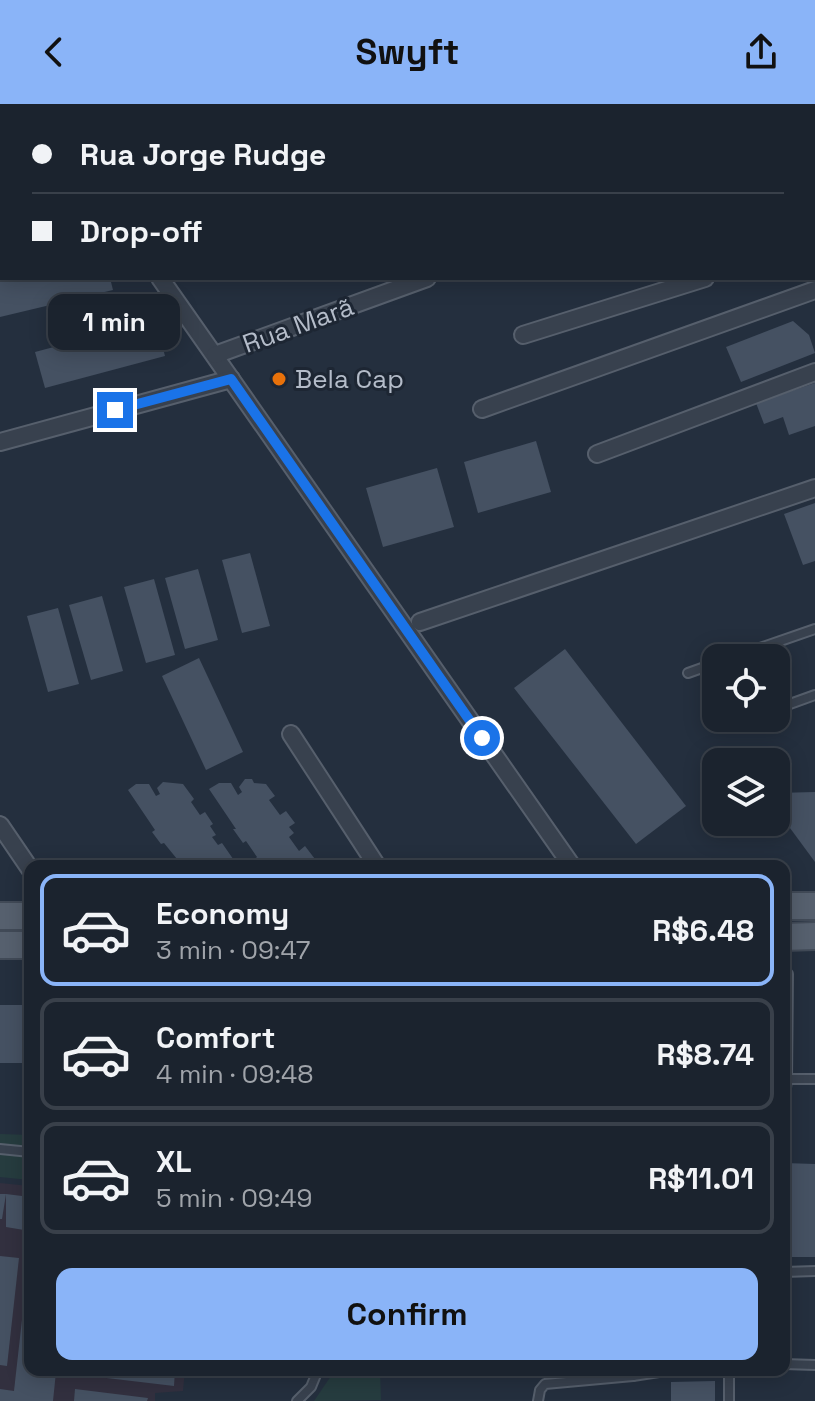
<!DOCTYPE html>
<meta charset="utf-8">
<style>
body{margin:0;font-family:"Space Grotesk",sans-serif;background:#282f3a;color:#f1f3f6;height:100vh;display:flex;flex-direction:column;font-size:30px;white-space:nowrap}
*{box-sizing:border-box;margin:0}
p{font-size:26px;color:#a0a4aa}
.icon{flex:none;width:44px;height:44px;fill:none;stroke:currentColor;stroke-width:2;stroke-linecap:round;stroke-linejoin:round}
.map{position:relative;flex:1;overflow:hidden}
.panel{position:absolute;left:24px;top:756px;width:766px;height:516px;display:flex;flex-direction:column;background:#1b232e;border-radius:16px;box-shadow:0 4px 20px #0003,0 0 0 2px #39404a}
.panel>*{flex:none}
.banner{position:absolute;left:0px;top:0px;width:816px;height:176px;box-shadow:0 4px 20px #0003,0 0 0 2px #39404a;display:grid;align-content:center;height:176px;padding:0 32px;background:#1b232e}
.fabs{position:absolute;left:702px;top:540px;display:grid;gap:16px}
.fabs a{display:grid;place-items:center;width:88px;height:88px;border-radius:16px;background:#1b232e;box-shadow:0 4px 20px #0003,0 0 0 2px #39404a;font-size:40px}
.end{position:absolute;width:36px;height:36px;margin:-18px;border:10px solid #1a73e8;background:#fff;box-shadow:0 0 0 4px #fff}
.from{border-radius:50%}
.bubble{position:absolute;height:56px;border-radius:16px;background:#1b232e;box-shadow:0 4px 20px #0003,0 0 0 2px #39404a;font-size:26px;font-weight:700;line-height:56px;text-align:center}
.banner b{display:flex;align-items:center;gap:28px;height:76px;font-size:30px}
.banner b+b{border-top:2px solid #39404a}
.banner i{width:20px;height:20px;background:#f1f3f6}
ul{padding:14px 0 0;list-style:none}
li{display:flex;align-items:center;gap:24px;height:112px;margin:0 16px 12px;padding:0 16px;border:4px solid #39404a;border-radius:16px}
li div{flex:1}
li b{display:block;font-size:30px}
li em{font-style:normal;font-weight:700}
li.active{border-color:#8ab4f8}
li>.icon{width:72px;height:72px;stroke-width:1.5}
.action{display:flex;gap:16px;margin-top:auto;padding:16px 32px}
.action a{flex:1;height:92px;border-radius:16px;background:#8ab4f8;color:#111;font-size:32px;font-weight:700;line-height:92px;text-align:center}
header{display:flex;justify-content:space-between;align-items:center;height:104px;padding:0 32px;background:#8ab4f8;color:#111;font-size:36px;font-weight:700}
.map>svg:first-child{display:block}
.medical{fill:#32303f}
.green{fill:#263c3f}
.building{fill:#455162}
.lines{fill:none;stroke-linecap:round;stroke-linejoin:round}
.service-casing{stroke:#565f6c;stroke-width:12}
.minor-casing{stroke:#565f6c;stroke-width:20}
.secondary-casing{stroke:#565f6c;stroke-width:26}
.primary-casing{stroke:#414a57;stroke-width:30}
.service{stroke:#38414e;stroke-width:8}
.minor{stroke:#38414e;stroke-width:16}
.secondary{stroke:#465061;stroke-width:22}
.primary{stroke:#56606e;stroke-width:26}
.route{stroke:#1a73e8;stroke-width:10}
.food-dot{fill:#e8710a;stroke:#1d2633;stroke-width:3}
.labels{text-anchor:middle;stroke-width:6;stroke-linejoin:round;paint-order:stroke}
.street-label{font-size:26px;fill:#b4bcc9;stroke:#1d2633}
.poi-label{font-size:26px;fill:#b4bcc9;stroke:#1d2633;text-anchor:start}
</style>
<header><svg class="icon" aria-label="back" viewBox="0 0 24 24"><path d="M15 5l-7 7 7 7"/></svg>Swyft<svg class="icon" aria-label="share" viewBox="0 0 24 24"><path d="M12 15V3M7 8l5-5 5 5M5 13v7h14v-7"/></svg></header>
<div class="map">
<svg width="815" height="1297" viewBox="0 0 815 1297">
<rect width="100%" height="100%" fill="#242f3e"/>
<!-- medical -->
<path class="medical" d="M0 1079 30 1082V1266H185L183 1287 155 1289V1297H0Z"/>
<!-- green -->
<g class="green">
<path d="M0 1030 30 1031V1076L0 1073Z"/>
<path d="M332 1266H380L381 1296 314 1297 331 1272Z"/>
</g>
<!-- building -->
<g class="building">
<path d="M9 174H110L113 186 0 213V176Z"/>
<path d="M155 216 165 252 45 284 35 248Z"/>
<path d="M793 217 809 231 815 249 741 278 726 243Z"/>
<path d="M815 279V322L789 331 783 313 764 320 756 299Z"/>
<path d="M536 337 551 388 478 409 464 358Z"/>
<path d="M437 364 454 423 383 443 366 384Z"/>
<path d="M815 399V457L803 461 784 410Z"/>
<path d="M250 449 270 522 242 529 222 456Z"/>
<path d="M198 465 218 536 185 545 165 474Z"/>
<path d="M154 475 175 551 146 559 124 483Z"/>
<path d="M102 492 123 567 91 576 69 501Z"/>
<path d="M58 504 79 580 48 588 27 512Z"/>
<path d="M565 545 686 702 636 740 514 584Z"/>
<path d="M199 554 243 648 206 666 162 572Z"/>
<path d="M245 675H252L254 679 266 680 275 692 269 696 280 711 286 707 295 719 289 723 294 729 289 733 299 747 305 742 318 759 313 762H260L255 755 257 753 246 737 243 739 233 725H236L209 685 219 679H231L238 691 242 688 239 683Z"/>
<path d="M163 678 183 680 194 695 191 698 200 711 205 708 213 720 210 722 216 731 212 733 218 741 222 739 238 762H179L174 756 177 755 164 739 161 740 152 728 155 726 128 686 136 680H149L156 692 160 690 157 684Z"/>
<path d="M815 688V758L776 705V689Z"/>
<rect x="0" y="901" width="30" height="58"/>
<path d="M784 1059 815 1060V1153H784Z"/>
<path d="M0 1090H6L2 1115H0Z"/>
<path d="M6 1090 30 1093V1127L6 1123Z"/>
<path d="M0 1152 19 1154 7 1262 0 1261Z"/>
<path d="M28 1162H30V1266H175L174 1282 56 1268 53 1297H0V1285L14 1287Z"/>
<path d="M715 1277V1297H671V1278Z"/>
<path d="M75 1285 148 1294 147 1297H74Z"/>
</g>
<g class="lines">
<defs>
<g id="service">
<path d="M0 165 2 164"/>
<path d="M731 554 815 525"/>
<path d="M688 569 716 559"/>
<path d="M776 605 815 591"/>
<path d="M726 623 751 614"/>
<path d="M788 870 787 975H815"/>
<path d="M784 975H787L784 1002"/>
<path d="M0 1045 30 1048"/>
<path d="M784 1168 815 1167"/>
<path d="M784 1260 815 1261"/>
<path d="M633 1266V1272L672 1266"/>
<path d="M729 1266V1297"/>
<path d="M297 1297 311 1283 318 1266"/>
<path d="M538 1297 540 1286 545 1280 633 1272"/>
</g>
<g id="minor">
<path d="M42 0 44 2"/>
<path d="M163 2 168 0"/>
<path d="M160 174 572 762"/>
<path d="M523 231 705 174"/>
<path d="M215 251 427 174"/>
<path d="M482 305 815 186"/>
<path d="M0 338 231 275"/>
<path d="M597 350 815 268"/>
<path d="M420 518 815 384"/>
<path d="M291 630 377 762"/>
<path d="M0 721 30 765"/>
</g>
<g id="secondary">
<path d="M721 0 723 2"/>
<path d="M762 0V2"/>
<path d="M814 94 815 96"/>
<path d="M814 145 815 146"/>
</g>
<g id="primary">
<path d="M784 802H815"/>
<path d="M0 812H30"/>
<path d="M784 833 815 832"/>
<path d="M0 841H30"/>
</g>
</defs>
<!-- service casing -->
<use href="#service" class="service-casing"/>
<!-- minor casing -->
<use href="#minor" class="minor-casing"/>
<!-- secondary casing -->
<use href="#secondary" class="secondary-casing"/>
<!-- primary casing -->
<use href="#primary" class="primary-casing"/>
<!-- service -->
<use href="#service" class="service"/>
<!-- minor -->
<use href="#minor" class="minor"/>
<!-- secondary -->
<use href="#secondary" class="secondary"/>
<!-- primary -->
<use href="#primary" class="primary"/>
</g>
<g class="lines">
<!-- route -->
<path class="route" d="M115 306 231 275 482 634"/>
</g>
<!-- markers -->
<circle class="food-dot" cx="279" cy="275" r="8"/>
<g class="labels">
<!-- street labels -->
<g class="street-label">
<text transform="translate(298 221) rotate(-20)" y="9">Rua Marã</text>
</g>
<!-- poi labels -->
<g class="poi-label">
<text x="295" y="284">Bela Cap</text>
</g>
</g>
</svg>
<div class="fabs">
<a><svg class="icon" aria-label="locate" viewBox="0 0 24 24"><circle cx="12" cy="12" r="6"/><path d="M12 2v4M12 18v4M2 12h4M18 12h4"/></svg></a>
<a><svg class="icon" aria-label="layers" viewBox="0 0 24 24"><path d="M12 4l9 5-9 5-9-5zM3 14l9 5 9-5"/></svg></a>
</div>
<i class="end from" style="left:482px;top:634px"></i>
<i class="end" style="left:115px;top:306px"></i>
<div class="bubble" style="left:48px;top:190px;width:132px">1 min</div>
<div class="banner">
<b><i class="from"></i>Rua Jorge Rudge</b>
<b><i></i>Drop-off</b>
</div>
<section class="panel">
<ul>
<li class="active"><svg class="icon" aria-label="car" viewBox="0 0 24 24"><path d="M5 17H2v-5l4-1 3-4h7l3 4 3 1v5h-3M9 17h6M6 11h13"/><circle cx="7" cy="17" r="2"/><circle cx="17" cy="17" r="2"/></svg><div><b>Economy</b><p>3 min · 09:47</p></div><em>R$6.48</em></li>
<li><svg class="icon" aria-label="car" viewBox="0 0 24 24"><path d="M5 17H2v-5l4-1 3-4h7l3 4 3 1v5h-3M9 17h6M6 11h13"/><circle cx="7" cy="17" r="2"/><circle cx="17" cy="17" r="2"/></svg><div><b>Comfort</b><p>4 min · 09:48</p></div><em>R$8.74</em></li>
<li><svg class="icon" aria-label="car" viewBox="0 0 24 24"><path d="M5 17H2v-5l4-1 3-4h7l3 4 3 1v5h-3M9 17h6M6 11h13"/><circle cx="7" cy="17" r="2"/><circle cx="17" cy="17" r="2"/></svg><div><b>XL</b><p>5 min · 09:49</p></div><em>R$11.01</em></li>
</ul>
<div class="action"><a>Confirm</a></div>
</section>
</div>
